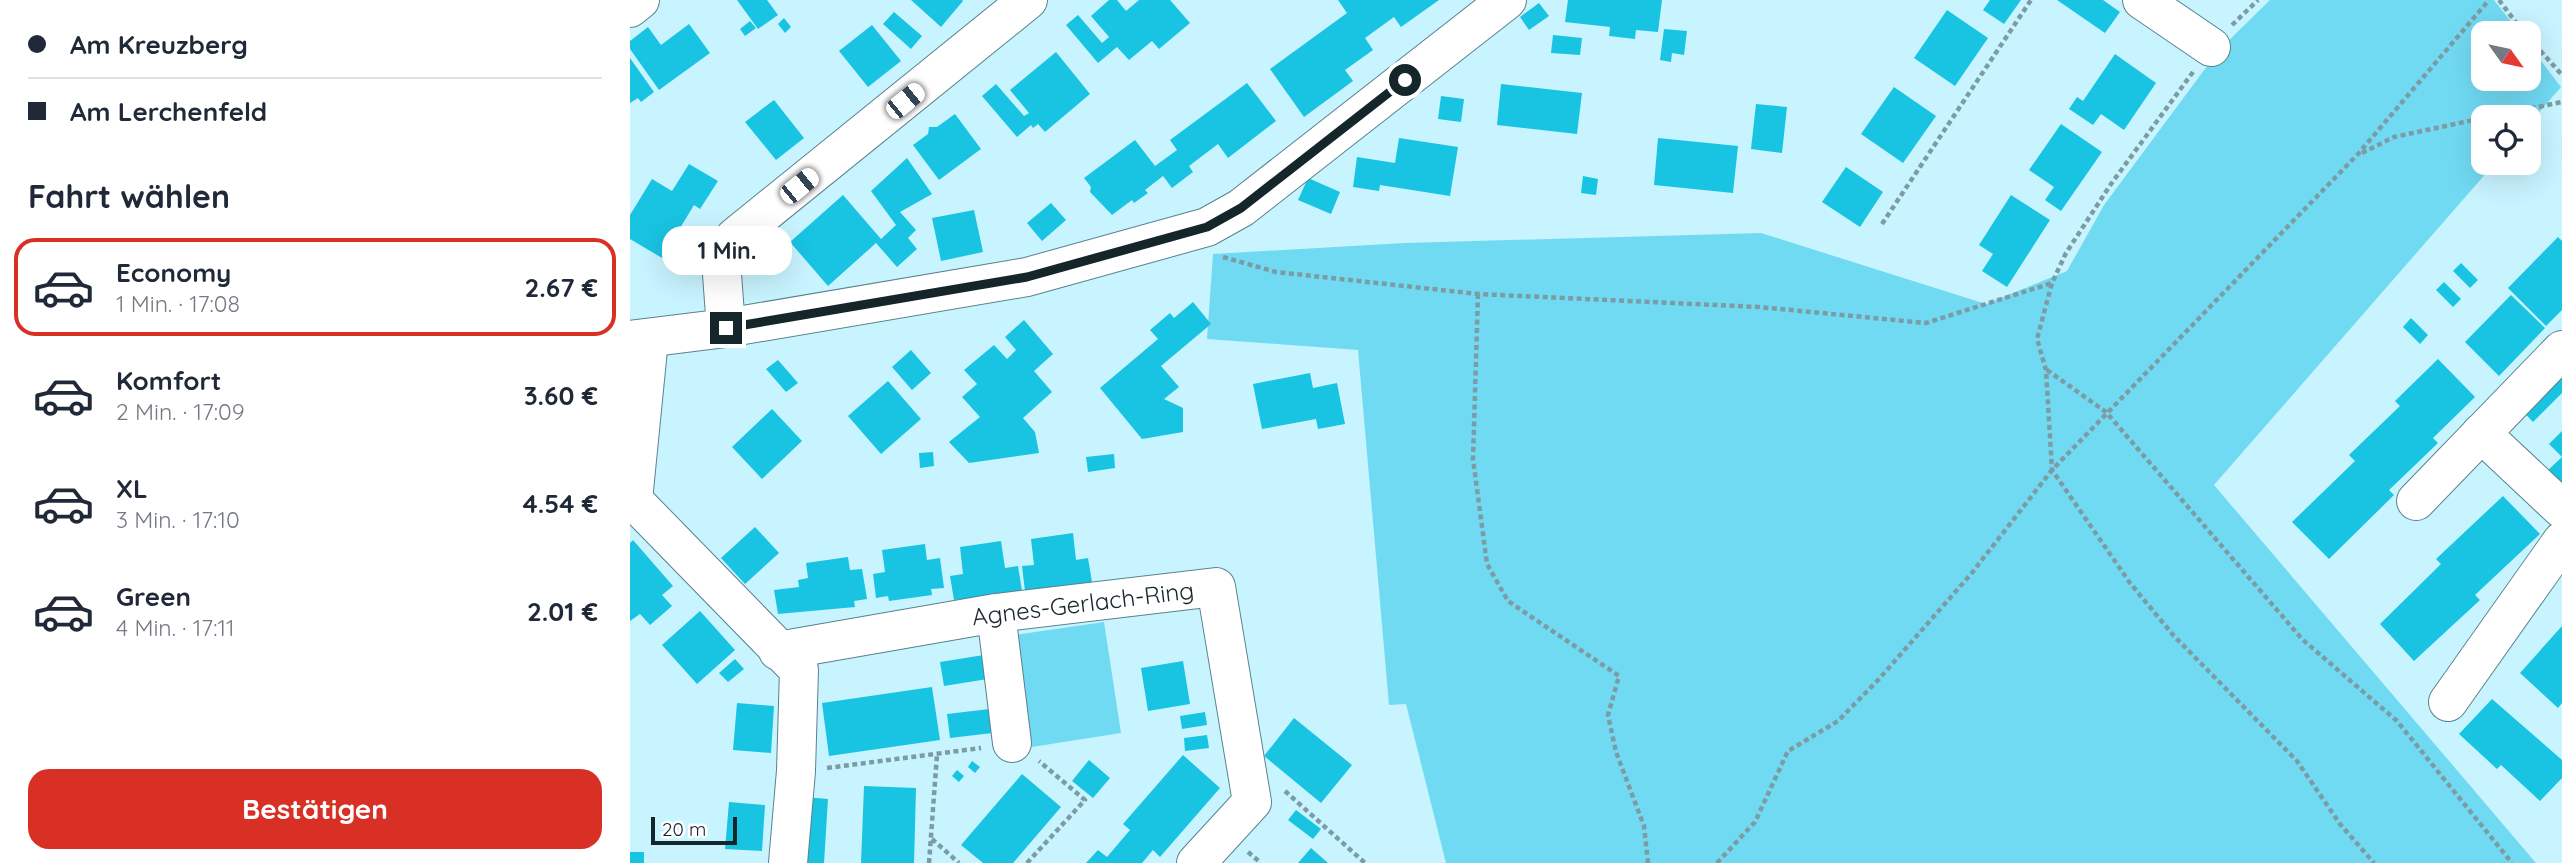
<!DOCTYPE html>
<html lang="de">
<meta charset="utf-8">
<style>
body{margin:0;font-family:Quicksand,sans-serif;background:#f6f6f7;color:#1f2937;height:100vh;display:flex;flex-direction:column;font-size:26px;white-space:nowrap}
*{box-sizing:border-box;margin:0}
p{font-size:23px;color:#747a83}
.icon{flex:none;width:38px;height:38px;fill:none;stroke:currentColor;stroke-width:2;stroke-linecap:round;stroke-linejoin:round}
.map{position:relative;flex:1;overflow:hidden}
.sheet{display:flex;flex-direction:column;background:#fff;width:630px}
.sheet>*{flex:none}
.top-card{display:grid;align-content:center;height:154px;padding:0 28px;background:#fff}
.needle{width:46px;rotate:123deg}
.buttons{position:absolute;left:1841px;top:21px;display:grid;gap:14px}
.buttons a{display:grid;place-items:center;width:70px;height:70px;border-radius:14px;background:#fff;box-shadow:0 7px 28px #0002;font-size:35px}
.scale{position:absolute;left:21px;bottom:18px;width:86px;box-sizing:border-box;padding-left:7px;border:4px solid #15262a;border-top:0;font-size:19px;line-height:24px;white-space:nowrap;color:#15262a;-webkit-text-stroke:5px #fff;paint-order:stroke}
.end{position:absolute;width:32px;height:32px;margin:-16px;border:9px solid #15262a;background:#fff;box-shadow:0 0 0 4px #fff}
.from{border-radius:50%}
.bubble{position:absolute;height:49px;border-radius:21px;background:#fff;box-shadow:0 7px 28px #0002;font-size:23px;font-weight:800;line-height:49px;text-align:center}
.car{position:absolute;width:21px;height:42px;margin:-21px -10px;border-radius:9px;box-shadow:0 0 5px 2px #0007;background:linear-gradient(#fff 24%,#345 0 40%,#fff 0 76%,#345 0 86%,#fff 0)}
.top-card b{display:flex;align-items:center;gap:24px;height:66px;font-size:26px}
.top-card b+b{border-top:2px solid #e0e1e3}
.top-card i{width:18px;height:18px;background:#1f2937}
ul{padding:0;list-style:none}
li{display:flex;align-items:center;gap:21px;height:98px;margin:0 14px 10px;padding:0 14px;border:4px solid transparent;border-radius:21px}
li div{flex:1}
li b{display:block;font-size:26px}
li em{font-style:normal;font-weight:800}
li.active{border-color:#d93025}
li>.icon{width:63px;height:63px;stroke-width:1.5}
h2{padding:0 28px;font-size:32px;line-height:84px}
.primary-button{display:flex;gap:14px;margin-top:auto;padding:14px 28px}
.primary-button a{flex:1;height:80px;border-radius:21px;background:#d93025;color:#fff;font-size:28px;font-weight:800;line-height:80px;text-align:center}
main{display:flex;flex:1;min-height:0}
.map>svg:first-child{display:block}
.green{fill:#71daf3}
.building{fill:#19c3e2}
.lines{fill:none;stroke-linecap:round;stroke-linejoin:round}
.minor-casing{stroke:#5a828c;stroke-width:40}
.path{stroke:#7c9ca4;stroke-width:4.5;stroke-dasharray:5 3.5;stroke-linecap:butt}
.minor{stroke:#fff;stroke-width:38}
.route{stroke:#15262a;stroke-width:9}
.labels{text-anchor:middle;stroke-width:5;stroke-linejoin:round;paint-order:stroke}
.street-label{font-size:24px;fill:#15262a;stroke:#fff}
</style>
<main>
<section class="sheet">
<div class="top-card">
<b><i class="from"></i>Am Kreuzberg</b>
<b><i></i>Am Lerchenfeld</b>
</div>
<h2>Fahrt wählen</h2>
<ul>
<li class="active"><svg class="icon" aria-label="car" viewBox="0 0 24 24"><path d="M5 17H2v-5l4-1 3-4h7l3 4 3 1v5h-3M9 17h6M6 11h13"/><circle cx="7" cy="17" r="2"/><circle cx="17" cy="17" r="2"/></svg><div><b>Economy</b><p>1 Min. · 17:08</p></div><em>2.67 €</em></li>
<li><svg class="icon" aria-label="car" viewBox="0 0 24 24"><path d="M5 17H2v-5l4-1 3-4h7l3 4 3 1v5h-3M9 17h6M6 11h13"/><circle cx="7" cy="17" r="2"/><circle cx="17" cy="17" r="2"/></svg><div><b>Komfort</b><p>2 Min. · 17:09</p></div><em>3.60 €</em></li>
<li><svg class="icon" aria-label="car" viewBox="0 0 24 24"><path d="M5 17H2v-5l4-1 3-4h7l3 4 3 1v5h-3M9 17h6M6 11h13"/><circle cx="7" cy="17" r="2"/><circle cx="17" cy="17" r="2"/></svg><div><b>XL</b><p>3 Min. · 17:10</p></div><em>4.54 €</em></li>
<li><svg class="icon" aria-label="car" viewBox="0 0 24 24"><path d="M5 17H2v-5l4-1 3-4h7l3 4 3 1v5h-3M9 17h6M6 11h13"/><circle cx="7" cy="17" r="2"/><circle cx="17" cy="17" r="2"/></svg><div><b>Green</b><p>4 Min. · 17:11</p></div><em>2.01 €</em></li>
</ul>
<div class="primary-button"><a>Bestätigen</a></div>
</section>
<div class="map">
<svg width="1932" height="863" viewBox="0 0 1932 863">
<rect width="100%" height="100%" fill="#c8f4ff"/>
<!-- green -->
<g class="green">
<path d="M1640 0H1864L1890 33H1853V79H1899V45L1931 87 1899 124V117H1853V163H1865L1584 485 1906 863H816L776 704 759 705 728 350 577 339 583 254 775 243 1131 233 1356 304 1437 271 1474 205 1589 50Z"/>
<path d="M474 622 491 733 402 747 385 635Z"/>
</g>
<!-- building -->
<g class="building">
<path d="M107 0H137L148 15 128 29Z"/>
<path d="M281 0H332L333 1 311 27Z"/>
<path d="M479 0H487L496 11 509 0H540L560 23 529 49 522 41 499 60 487 47 468 63 436 25 448 15 472 43 479 37 461 16Z"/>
<path d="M708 0H809L771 27 764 17 735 38 743 50 715 70 723 81 674 117 640 69 717 13Z"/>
<path d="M938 0H1032L1028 32 1006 30 1005 39 979 36 980 27 935 22Z"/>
<path d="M1360 0H1391L1374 24 1353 10Z"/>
<path d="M1427 0H1473L1490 12 1475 33Z"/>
<path d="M909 3 919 16 899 30 890 17Z"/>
<path d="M1317 10 1358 38 1325 86 1284 58Z"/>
<path d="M264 12 292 36 281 49 253 24Z"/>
<path d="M154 18 161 27 155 33 148 24Z"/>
<path d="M120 21 126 28 115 36 110 29Z"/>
<path d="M59 24 80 53 29 90 0 49V41L18 27 31 45Z"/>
<path d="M242 25 271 61 238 87 209 51Z"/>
<path d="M1034 29 1057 31 1054 55 1042 53 1041 62 1030 60Z"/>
<path d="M923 35 952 38 950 55 921 53Z"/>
<path d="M426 52 460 94 415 132 408 124 403 128 401 125 387 137 352 96 366 84 394 116 399 113 380 90Z"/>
<path d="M1485 54 1526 83 1494 130 1471 114 1463 125 1439 109 1447 97 1453 101Z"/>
<path d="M0 58 24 92 11 102 8 98 0 103Z"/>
<path d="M617 83 646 121 598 158 588 144 559 166 563 172 542 188 533 176 515 190 518 193 504 203 502 200 482 215 460 192 461 187 454 178 505 140 525 166 547 150 540 140Z"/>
<path d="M871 84 952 93 947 134 867 125Z"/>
<path d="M1264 87 1306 116 1273 163 1231 134Z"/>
<path d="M811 96 834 99 831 122 808 119Z"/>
<path d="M144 100 174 138 146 160 115 122Z"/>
<path d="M1126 104 1157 107 1152 153 1121 149Z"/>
<path d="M325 114 351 149 309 180 283 145 298 134 299 127H307Z"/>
<path d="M1431 124 1472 152 1431 211 1415 200 1424 187 1399 170Z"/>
<path d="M769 138 828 147 820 196 750 185 749 191 723 187 727 157 765 163Z"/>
<path d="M1028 138 1108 146 1103 193 1024 185Z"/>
<path d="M277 158 302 194 270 212 286 230 278 238 287 249 267 267 246 243 198 286 160 242 213 195 251 239 266 225 241 191Z"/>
<path d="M59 164 88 181 70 209 64 205 32 258 0 239V215L22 179 42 191Z"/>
<path d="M1216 167 1253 192 1230 227 1192 202Z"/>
<path d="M953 176 968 179 966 195 951 193Z"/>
<path d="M678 178 710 192 701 214 668 200Z"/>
<path d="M1381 195 1420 220 1377 287 1352 271 1363 254 1349 245Z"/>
<path d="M421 203 436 220 412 241 397 223Z"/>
<path d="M344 210 353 252 311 261 302 218Z"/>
<path d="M1928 237 1932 241V310L1916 326 1878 288Z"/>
<path d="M1831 263 1848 280 1840 288 1823 271Z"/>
<path d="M1814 282 1831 299 1823 307 1806 290Z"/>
<path d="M1881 295 1915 328 1869 376 1835 342Z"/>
<path d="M563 302 581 324 531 366 549 387 534 399 553 408V432L512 439 470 388 528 339 520 330 540 313 544 318Z"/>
<path d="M1781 318 1798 335 1790 344 1773 327Z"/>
<path d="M394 320 423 354 404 371 422 392 393 418 405 432 409 453 339 463 319 442 350 417 332 397 347 384 334 370 364 345 377 359 386 350 375 337Z"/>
<path d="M281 350 301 373 282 390 262 367Z"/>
<path d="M1808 359 1845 397 1803 438 1808 443 1759 490 1764 495 1699 559 1662 522 1725 461 1719 455 1770 406 1765 401Z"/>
<path d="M148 360 168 383 156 392 136 369Z"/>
<path d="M1932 362V393L1903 422 1888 406Z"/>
<path d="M680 373 683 388 707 383 715 424 688 429 686 419 632 429 623 384Z"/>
<path d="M258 381 291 419 251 454 218 416Z"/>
<path d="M142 409 172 441 132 479 102 447Z"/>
<path d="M1932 431V457L1919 444Z"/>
<path d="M303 452 304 466 290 468 289 453Z"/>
<path d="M484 454 485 468 458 472 456 457Z"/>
<path d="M1932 457V491L1914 474Z"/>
<path d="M1873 496 1910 534 1845 595 1850 600 1784 661 1750 624 1811 564 1806 559Z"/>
<path d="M125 527 149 553 115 584 91 558Z"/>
<path d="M443 533 446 560 458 558 462 582 395 591 392 566 404 565 401 539Z"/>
<path d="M3 540 43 586 32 595 42 606 20 625 10 614 0 621V543Z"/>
<path d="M371 541 375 568 388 566 392 591 324 600 320 576 333 574 330 547Z"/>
<path d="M295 544 297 560 310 558 314 588 301 589 302 595 259 601 258 596 246 598 243 574 255 572 252 550Z"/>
<path d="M218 557 220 570 232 569 237 599 224 601 225 607 148 614 144 590 169 587 168 580 178 578 176 563Z"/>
<path d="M70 611 105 650 67 684 32 645Z"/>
<path d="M1932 626V703L1928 708 1890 673Z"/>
<path d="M360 654 364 678 314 686 310 662Z"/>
<path d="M105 659 114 669 98 682 89 673Z"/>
<path d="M553 661 560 704 518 711 511 668Z"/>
<path d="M302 687 310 740 199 756 192 703Z"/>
<path d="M1862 699 1932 760V778L1910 801 1871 765 1867 769 1829 734Z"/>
<path d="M107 703 144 706 141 753 103 750Z"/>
<path d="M368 708 371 732 320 738 317 714Z"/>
<path d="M575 712 577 725 552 729 550 716Z"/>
<path d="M664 718 722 765 691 803 634 756Z"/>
<path d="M577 735 579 748 555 751 554 738Z"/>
<path d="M553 755 590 788 530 857 523 850 512 863H456L468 850 477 857 500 830 493 824Z"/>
<path d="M459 760 480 778 463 798 442 781Z"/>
<path d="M342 761 350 767 345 773 338 767Z"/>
<path d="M327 770 334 776 329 782 322 776Z"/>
<path d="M392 774 431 807 383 863H353L331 845Z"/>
<path d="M234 786 286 788 284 863H231Z"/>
<path d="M175 797 198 799 194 863H170Z"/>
<path d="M99 802 135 805 132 851 95 849Z"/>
<path d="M666 810 691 829 683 839 658 820Z"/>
<path d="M681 848 698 863H668Z"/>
<rect x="0" y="852" width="14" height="11"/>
</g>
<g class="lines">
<defs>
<g id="minor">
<path d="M1512 0 1581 47"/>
<path d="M0 8 10 0"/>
<path d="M96 328 91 261 105 237 398 0"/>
<path d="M0 340 96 328 397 277 577 227 611 208 877 0"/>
<path d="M1851 433 1932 509"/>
<path d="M3 500 169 670 166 771 158 863"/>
<path d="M1786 501 1932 350"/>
<path d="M0 503 3 500 19 339"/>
<path d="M366 613 382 743"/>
<path d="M148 651 366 613 586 587 622 802 566 863"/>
<path d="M1818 702 1932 541"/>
</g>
</defs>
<!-- minor casing -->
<use href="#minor" class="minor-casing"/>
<!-- path -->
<g class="path">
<path d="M1869 0 1894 33"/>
<path d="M1602 25 1628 0"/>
<path d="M1899 38 1932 75"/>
<path d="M1563 72 1481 184 1436 253 1422 283 1407 339 1416 370 1422 470 1500 583 1544 636 1667 761 1710 824 1744 863"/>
<path d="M1859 117 1932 102"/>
<path d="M1732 153 1764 137 1853 118"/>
<path d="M1252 224 1401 0"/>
<path d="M593 257 646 272 848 294 1129 307 1296 323 1422 283"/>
<path d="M848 294 843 459 857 564 878 601 989 676 978 715 986 752 1014 826 1018 863"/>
<path d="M1417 370 1476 412 1672 639 1767 721 1882 863"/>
<path d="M197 768 351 748"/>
<path d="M655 791 735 863"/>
<path d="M302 839 329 863"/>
<path d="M618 852 631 863"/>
<path d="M299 863 307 755"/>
<path d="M397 863 455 800 409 761"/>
<path d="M1087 863 1125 822 1158 751 1208 721 1249 679 1341 574 1422 470 1728 154 1859 0"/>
</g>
<!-- minor -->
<use href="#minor" class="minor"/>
</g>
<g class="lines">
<!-- route -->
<path class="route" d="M96 328 397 277 577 227 611 208 775 80"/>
</g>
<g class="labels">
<!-- street labels -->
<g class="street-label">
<text transform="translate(453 604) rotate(-7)" y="8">Agnes-Gerlach-Ring</text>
</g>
</g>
</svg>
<div class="buttons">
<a><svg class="needle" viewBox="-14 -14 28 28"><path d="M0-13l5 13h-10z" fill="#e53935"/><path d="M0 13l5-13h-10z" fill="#747a83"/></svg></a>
<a><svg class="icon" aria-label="locate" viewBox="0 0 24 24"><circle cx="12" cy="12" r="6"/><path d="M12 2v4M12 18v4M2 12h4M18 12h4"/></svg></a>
</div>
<div class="scale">20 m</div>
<i class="end from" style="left:775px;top:80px"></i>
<i class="end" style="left:96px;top:328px"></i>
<div class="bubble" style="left:32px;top:226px;width:130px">1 Min.</div>
<i class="car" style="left:275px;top:101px;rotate:51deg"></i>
<i class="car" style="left:169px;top:186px;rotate:51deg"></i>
</div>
</main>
